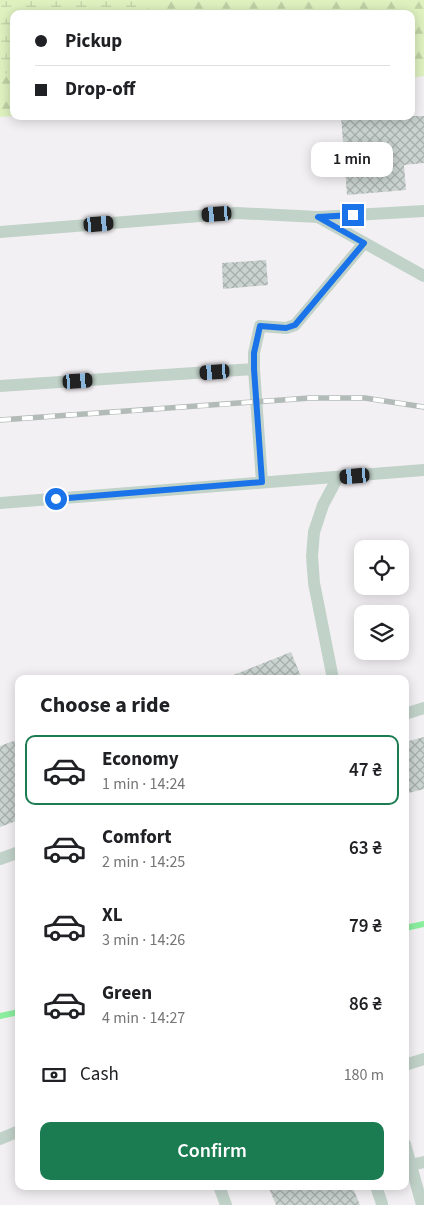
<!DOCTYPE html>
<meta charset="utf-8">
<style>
body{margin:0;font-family:"Source Sans 3",sans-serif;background:#f2f2f2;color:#202124;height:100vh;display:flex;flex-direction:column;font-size:19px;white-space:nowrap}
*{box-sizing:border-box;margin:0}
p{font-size:16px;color:#757577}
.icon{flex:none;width:28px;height:28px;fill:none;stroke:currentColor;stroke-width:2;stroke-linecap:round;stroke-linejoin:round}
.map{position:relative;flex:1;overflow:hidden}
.panel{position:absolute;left:15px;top:675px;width:394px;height:515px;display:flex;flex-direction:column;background:#fff;border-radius:10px;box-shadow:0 2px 12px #0003}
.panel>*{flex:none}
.guide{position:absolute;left:10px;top:10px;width:405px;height:110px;border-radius:10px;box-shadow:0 2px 12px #0003;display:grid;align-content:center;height:110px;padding:0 25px;background:#fff}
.fabs{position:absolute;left:354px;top:540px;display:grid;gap:10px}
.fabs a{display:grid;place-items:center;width:55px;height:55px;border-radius:10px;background:#fff;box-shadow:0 2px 12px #0003;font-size:25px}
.end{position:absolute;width:22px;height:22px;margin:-11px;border:6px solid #1a73e8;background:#fff;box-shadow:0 0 0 2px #fff}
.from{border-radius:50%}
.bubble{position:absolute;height:35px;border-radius:10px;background:#fff;box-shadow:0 2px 12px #0003;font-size:16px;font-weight:600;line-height:35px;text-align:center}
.car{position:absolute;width:15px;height:30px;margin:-15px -8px;border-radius:6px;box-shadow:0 0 4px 1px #0007;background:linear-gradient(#222 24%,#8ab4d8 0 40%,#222 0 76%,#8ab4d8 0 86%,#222 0)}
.guide b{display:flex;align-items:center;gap:18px;height:48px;font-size:19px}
.guide b+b{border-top:1px solid #e0e0e0}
.guide i{width:12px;height:12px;background:#202124}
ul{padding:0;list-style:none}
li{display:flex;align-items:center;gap:15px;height:70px;margin:0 10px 8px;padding:0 15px;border:2px solid transparent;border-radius:10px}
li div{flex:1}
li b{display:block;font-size:19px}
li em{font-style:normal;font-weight:600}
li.current{border-color:#1b7b51}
li>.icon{width:45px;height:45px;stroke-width:1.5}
h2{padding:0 25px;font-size:22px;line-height:60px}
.pay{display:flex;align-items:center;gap:12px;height:55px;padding:0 25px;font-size:19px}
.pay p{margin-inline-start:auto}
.action{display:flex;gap:10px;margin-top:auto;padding:10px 25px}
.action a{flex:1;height:58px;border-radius:10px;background:#1b7b51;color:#fff;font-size:20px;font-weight:600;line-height:58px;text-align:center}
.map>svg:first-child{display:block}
.forest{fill:url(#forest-firs)}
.wetland{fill:url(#wetland-marsh)}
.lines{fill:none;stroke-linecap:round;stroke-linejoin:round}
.stream{stroke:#8bee9e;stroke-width:6}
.building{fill:url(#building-cross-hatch)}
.service{stroke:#c1d2c9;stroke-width:12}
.rail-casing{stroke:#b2bbb7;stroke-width:5.5}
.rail{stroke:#fff;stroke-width:4;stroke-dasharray:11;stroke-linecap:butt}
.route{stroke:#1a73e8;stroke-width:6}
</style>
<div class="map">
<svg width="424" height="1205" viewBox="0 0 424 1205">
<defs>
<pattern id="forest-firs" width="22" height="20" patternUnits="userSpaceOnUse" patternTransform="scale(1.25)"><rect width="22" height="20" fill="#def1bf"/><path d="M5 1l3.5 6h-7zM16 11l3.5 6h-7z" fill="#c0d1a6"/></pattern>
<pattern id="wetland-marsh" width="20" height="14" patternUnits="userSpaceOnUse" patternTransform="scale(1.25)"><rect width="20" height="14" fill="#def1bf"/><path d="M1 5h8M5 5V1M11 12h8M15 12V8" fill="none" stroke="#c0d1a6"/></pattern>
<pattern id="building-cross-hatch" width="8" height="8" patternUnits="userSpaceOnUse" patternTransform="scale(1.25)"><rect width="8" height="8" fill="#cad3d0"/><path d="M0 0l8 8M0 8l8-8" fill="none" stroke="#a6aeab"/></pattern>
</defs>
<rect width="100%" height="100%" fill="#f3f0f3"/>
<!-- forest -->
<path class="forest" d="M0 0H424V76L411 78V14H14V116L0 117Z"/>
<!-- wetland -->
<path class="wetland" d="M0 0H156L141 14H14V72L0 74Z"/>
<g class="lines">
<!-- stream -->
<g class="stream">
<path d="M405 928 424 924"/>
<path d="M0 1016 19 1012"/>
</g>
</g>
<!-- building -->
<g class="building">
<path d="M341 116H424V163L404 165 406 190 347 195Z"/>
<path d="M266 260 268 285 223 289 222 263Z"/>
<path d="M291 652 302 679H226V678Z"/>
<path d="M424 737V789L405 794V742Z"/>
<path d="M19 739V820L0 827V746Z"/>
<path d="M268 1186H352L360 1205H276Z"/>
</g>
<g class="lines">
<!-- service -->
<g class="service">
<path d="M319 217 424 211"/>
<path d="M0 232 237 213 318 217 424 276"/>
<path d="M0 386 254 369"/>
<path d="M262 482 254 369V353L260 326 286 328 295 325 364 243"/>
<path d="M0 503 424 470"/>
<path d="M333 679 314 583 312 556 314 532 323 505 338 477"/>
<path d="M405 714 424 708"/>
<path d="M0 859 19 852"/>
<path d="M405 1065 424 1059"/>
<path d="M0 1139 19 1131"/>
<path d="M405 1144 422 1205"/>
<path d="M410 1165 424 1162"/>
<path d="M219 1186 226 1205"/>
<path d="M376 1186 382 1204"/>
</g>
<defs>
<path id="rail" d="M0 420 310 398H365L424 407"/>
</defs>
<!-- rail casing -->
<use href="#rail" class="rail-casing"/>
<!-- rail -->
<use href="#rail" class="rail"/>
</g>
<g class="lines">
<!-- route -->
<path class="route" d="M56 499 262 482 254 369V353L260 326 286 328 295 325 364 243 318 217 353 215"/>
</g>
</svg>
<div class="fabs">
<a><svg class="icon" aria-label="locate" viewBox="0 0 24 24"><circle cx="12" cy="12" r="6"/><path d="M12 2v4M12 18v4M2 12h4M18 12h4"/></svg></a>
<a><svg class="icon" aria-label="layers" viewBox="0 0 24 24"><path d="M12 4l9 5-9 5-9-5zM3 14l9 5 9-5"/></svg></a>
</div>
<i class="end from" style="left:56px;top:499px"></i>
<i class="end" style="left:353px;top:215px"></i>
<div class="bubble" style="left:311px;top:142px;width:82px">1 min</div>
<i class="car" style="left:217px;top:214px;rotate:266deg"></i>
<i class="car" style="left:99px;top:224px;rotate:85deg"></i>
<i class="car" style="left:215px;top:372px;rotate:266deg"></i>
<i class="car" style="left:78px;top:381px;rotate:86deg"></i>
<i class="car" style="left:355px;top:476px;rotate:265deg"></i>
<div class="guide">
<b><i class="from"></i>Pickup</b>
<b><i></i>Drop-off</b>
</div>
<section class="panel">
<h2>Choose a ride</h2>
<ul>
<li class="current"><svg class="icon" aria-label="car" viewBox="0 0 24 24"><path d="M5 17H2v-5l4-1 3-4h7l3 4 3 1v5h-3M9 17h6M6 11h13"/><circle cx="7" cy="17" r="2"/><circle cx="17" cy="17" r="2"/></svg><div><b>Economy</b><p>1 min · 14:24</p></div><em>47 ₴</em></li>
<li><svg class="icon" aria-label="car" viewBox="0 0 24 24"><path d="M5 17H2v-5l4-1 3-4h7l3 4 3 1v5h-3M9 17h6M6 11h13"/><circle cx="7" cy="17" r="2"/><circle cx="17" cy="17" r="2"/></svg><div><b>Comfort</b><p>2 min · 14:25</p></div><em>63 ₴</em></li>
<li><svg class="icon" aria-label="car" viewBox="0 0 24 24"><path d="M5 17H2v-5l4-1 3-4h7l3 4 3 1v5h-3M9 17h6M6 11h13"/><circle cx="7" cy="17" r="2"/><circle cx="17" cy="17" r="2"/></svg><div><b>XL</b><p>3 min · 14:26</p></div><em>79 ₴</em></li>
<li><svg class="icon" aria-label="car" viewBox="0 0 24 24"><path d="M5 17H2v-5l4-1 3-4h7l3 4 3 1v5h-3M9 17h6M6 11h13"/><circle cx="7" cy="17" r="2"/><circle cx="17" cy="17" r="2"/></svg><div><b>Green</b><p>4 min · 14:27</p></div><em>86 ₴</em></li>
</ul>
<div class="pay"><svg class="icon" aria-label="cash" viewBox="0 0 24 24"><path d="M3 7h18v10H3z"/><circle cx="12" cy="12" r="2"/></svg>Cash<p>180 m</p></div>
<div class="action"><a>Confirm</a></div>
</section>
</div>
